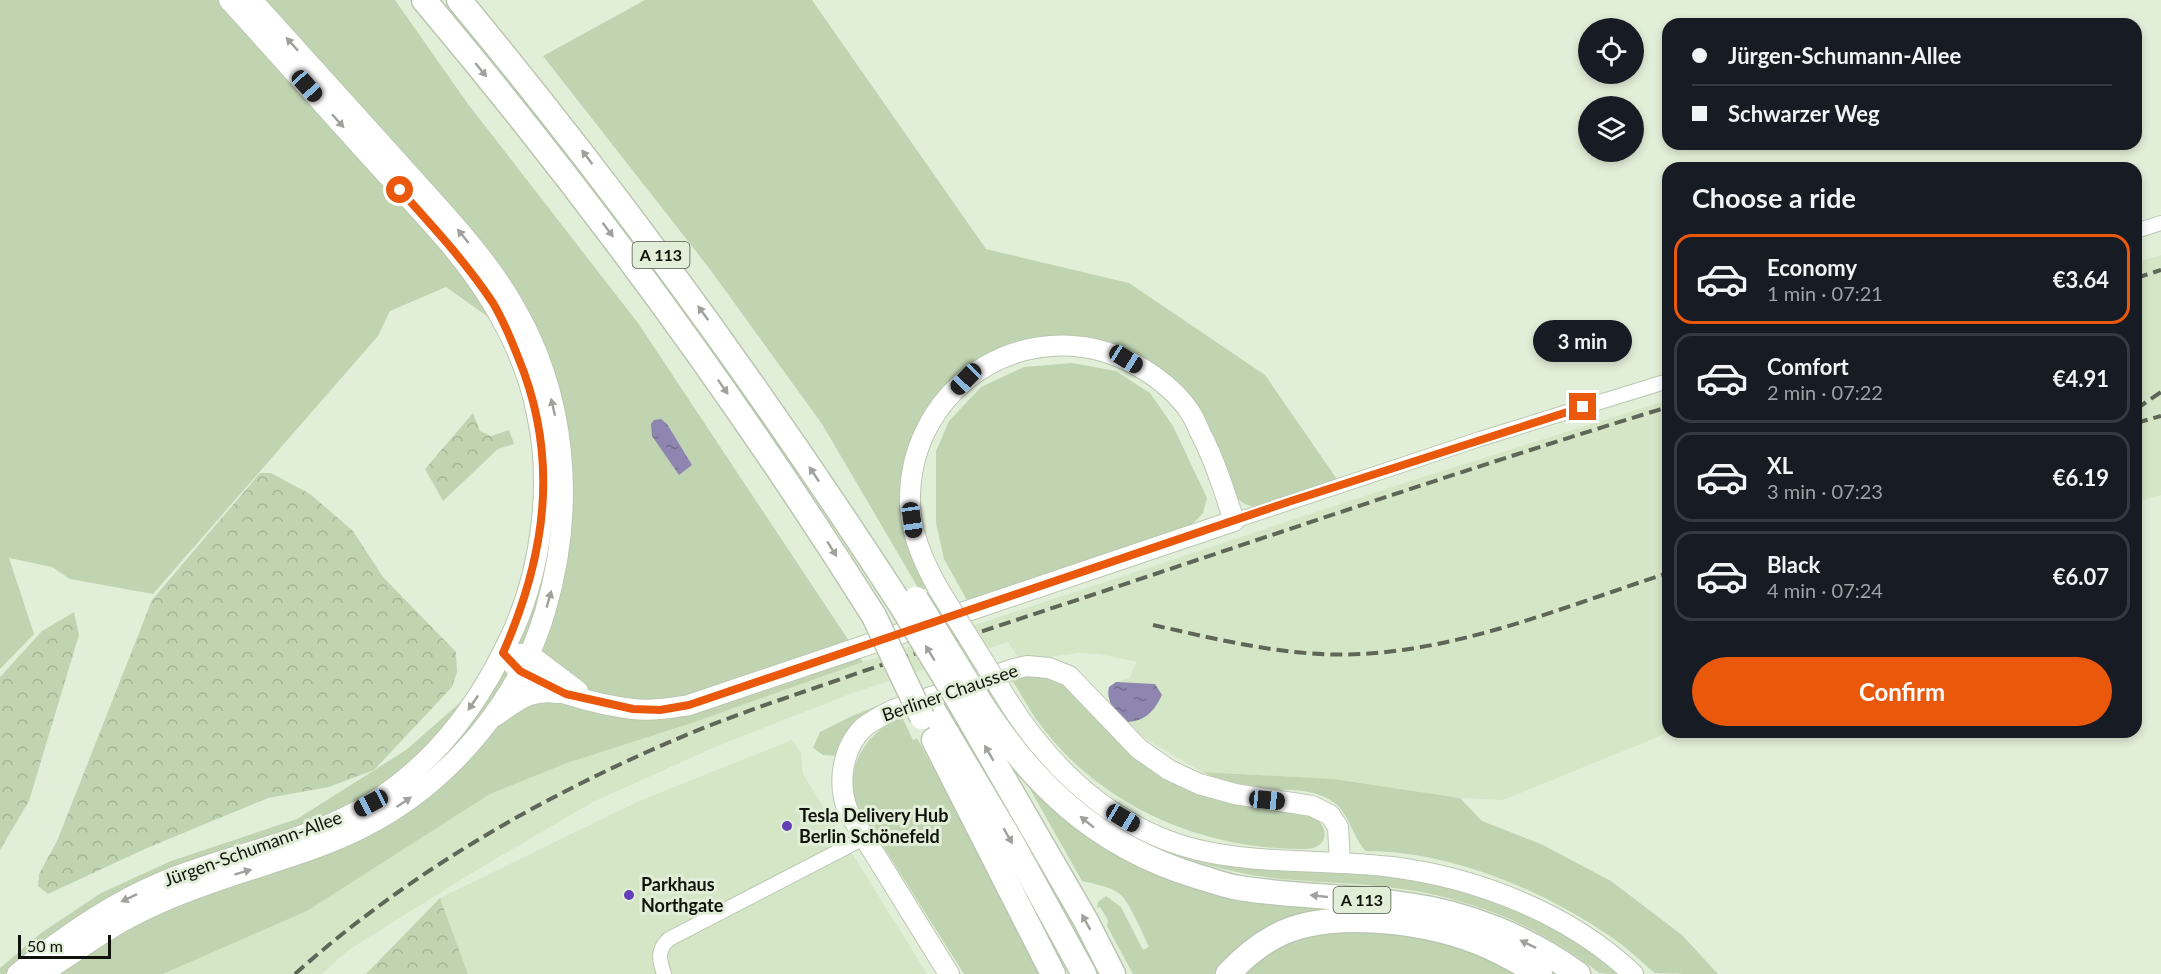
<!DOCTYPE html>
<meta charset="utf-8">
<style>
body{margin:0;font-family:Lato,sans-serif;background:#242831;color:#f1f3f6;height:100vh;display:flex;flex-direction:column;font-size:22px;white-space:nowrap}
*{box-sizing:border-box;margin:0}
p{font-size:20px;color:#9ea1a6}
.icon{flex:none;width:33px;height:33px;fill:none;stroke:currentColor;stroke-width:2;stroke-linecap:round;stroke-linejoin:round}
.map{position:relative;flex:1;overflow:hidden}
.drawer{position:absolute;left:1662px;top:162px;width:480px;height:576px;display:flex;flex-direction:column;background:#171b24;border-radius:18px;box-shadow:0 3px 9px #0003}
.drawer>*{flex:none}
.banner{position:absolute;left:1662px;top:18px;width:480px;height:132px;border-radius:18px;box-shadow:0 3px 9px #0003;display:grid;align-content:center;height:132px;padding:0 30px;background:#171b24}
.buttons{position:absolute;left:1578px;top:18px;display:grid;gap:12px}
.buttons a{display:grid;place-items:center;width:66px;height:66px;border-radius:50%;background:#171b24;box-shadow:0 3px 9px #0003;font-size:30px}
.scale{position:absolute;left:18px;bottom:15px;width:93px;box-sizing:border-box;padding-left:6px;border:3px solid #0f130b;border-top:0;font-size:16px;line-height:21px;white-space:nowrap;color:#0f130b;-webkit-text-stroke:4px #e2efd8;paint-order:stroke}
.end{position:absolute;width:27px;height:27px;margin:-14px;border:8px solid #ea580c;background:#fff;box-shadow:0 0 0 3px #fff}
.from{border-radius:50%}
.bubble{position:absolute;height:42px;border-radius:21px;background:#171b24;box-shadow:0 3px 9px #0003;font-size:20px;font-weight:700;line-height:42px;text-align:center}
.car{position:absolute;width:18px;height:36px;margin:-18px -9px;border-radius:8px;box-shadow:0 0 4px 2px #0007;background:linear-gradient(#222 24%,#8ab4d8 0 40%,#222 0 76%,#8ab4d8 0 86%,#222 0)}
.banner b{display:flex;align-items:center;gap:21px;height:57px;font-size:22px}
.banner b+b{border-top:2px solid #363941}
.banner i{width:15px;height:15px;background:#f1f3f6}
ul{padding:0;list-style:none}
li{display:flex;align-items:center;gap:18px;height:90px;margin:0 12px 9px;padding:0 18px;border:3px solid #363941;border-radius:18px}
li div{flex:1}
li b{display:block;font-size:22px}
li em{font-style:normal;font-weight:700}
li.selected{border-color:#ea580c}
li>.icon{width:54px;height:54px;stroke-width:1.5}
h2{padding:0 30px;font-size:27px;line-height:72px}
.button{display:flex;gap:12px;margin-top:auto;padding:12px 30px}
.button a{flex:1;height:69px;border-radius:36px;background:#ea580c;color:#fff;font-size:24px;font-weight:700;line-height:69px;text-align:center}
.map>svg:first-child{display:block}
.built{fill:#d5e6c7}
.green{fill:#c1d4b2}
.forest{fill:url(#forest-crowns)}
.water{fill:url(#water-ripples)}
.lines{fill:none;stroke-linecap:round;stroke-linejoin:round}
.street-casing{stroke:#bac7b0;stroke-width:16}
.secondary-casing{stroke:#bac7b0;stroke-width:22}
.highway-casing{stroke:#bac7b0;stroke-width:27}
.street{stroke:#fff;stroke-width:14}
.secondary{stroke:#fff;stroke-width:20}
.highway{stroke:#fff;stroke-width:24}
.rail{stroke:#5e6658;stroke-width:4;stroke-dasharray:12 6;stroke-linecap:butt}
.secondary-bridge-casing{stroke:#bac7b0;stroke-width:22;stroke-linecap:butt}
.highway-bridge-casing{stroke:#bac7b0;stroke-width:27;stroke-linecap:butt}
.secondary-bridge{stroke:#fff;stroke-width:20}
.highway-bridge{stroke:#fff;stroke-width:24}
.oneway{fill:#9fa19d}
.route{stroke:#ea580c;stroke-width:8}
.poi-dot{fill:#653fb7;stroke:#e2efd8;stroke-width:2}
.labels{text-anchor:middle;stroke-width:6;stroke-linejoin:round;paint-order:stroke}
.shield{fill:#e2efd8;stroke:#4e5548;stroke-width:1.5}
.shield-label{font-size:16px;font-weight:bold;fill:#0f130b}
.street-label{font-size:18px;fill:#0f130b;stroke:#e2efd8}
.poi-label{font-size:18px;font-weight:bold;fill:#0f130b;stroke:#e2efd8;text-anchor:start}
</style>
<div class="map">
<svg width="2161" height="974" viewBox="0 0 2161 974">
<defs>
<pattern id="forest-crowns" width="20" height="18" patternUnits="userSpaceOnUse" patternTransform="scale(1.5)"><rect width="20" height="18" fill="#c1d4b2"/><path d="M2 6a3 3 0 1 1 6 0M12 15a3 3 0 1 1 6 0" fill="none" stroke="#a5b598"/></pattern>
<pattern id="water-ripples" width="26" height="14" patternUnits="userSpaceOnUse" patternTransform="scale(1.5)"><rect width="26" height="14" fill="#8e86b1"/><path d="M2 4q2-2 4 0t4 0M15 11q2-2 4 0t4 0" fill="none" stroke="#726c8e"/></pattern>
</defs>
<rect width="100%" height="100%" fill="#e2efd8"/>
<!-- built -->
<g class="built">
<path d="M2161 255V495L2136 502V262Z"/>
<path d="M1668 400V732H1670L1503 800 1460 798 1334 779 1202 772 1146 739 1127 724 1111 706 1107 693 1109 687 1116 682 1129 678 1137 662 1099 654 1079 653 1020 661 1008 642 850 694 715 747 593 802 480 868 350 949 322 974H163L307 911 490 794 567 763 692 723 863 662 1404 483Z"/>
<path d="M792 740 801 752 803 774 927 974H468L440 898 639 801Z"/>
</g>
<!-- green -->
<g class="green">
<path d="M0 0H395L468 104 638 323 863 662 692 723 567 763 490 794 307 911 163 974H0V968L41 933 101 893 171 861 297 819 406 750 479 686 506 631 524 574 534 516V458L518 371 494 321 446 287 390 311 378 336 153 594 70 579 52 567 9 558 34 634 0 669Z"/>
<path d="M645 0H812L986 249 1129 283 1265 375 1339 482C1319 488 1269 510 1251 506 1241 504 1235 496 1229 489L1148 362 1123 347 1079 339 942 392 906 477 929 587 920 591 822 424 709 268 543 56Z"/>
<path d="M1072 363 1116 371 1150 393 1173 426 1207 498 1203 513 1185 532 968 602 944 559 936 523V451L949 421 981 387 1024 367Z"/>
<path d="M1027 674 1038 675 1070 688 1132 750 1317 819C1331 833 1325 849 1305 849 1201 850 1097 805 1036 719 1028 707 1020 693 1012 680Z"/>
<path d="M889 701 839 756 823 755 813 748 820 732 852 716Z"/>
<path d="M1007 714 1132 831 1344 871 1417 878 1511 906 1574 939 1623 974C1616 974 1606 974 1600 973 1596 972 1593 967 1589 965 1580 958 1569 951 1559 945 1529 926 1494 911 1459 901 1405 885 1349 884 1293 880 1168 870 1075 817 1003 715Z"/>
<path d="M902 717 913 740 917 738 964 825 1039 974H964L881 843 878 842C869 829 858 813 854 797 847 761 869 731 902 717Z"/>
<path d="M1202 772 1334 779 1460 798 1482 821 1543 845 1611 881 1682 935 1718 974C1707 974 1662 974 1655 973 1650 970 1645 964 1641 961 1630 951 1618 941 1605 933 1538 888 1448 851 1366 851 1353 838 1350 816 1336 804 1314 787 1286 791 1260 788 1240 786 1220 781 1202 772Z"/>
<path d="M1026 782 1103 843 1343 909C1291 913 1245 928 1214 974H1133L1107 926 1108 920 1100 907 1097 908 1098 902 1106 896 1121 907 1143 950 1149 947C1143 934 1131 906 1122 896 1113 887 1095 884 1082 881Z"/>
<path d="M1353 926 1452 942 1526 974H1236L1275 943Z"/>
</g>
<!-- forest -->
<g class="forest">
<path d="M473 413 480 431 491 436 509 430 514 444 498 449 443 501 425 469Z"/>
<path d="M260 473H271L310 494 353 531 383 577 456 652 457 672 452 687 374 770 329 787 268 798 147 848 48 894 38 886 39 874 57 841 152 600Z"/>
<path d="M74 612 79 635 29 801 0 850V677L42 631Z"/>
<path d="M440 898 468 974H366Z"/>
</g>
<!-- water -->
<g class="water">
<path d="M661 419 667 424 692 465 679 475 652 436 651 424 654 420Z"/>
<path d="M1116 682 1155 684 1162 695C1154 712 1144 722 1125 722 1115 711 1106 702 1109 687Z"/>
</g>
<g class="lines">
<defs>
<g id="street">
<path d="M2136 231 2161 223"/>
<path d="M1234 521 1480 439 1668 381"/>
<path d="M664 974C659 959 657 950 669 939L864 838"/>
</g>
<g id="secondary">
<path d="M503 653C508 659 513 666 519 670 545 692 600 705 633 709 652 711 670 708 689 705L1234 521C1224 490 1215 461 1200 432 1197 425 1194 418 1190 412 1178 394 1161 380 1143 369 1038 304 907 381 910 504 911 535 924 563 939 590"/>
<path d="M518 654H529L578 691"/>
<path d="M1000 688C1044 763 1111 829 1198 850 1262 865 1328 859 1392 867 1478 878 1570 914 1633 974"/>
<path d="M495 716C518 701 529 689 558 693"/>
<path d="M17 974C61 938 109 904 162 882 231 853 309 842 373 802 439 760 482 700 514 629 542 565 552 483 537 414 530 377 513 338 494 306 463 253 417 208 376 163 327 109 278 54 229 0"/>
<path d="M43 974C55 964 69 956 82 947 98 937 113 926 129 918 157 903 187 891 217 881 271 862 326 849 377 820 454 777 520 697 545 612 576 508 568 395 511 301 481 250 438 207 399 163 350 109 301 54 252 0"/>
<path d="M949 974 848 811C837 783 842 748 864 727 873 720 883 715 893 710L1014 669 1027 666 1049 668 1069 676 1139 749 1169 770 1199 784 1235 794 1312 806 1330 815 1338 827 1340 863"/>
</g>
<g id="highway">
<path d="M424 0C588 195 738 400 874 616"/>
<path d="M459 0C619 193 765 395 901 605"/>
<path d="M976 696C1031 783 1095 845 1196 876 1210 880 1225 886 1239 888 1295 897 1351 896 1407 905 1467 913 1529 938 1578 974"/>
<path d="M959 701 1086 921 1113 974"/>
<path d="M933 710 1011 841 1084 974"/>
<path d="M934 740 1053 974"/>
<path d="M1228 974C1241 960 1257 946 1274 937 1326 908 1421 921 1475 941 1497 949 1519 962 1540 974"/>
</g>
</defs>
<!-- street casing -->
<use href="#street" class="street-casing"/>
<!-- secondary casing -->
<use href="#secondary" class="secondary-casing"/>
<!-- highway casing -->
<use href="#highway" class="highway-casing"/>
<!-- street -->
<use href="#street" class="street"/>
<!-- secondary -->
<use href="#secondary" class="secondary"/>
<!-- highway -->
<use href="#highway" class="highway"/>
<!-- rail -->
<g class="rail">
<path d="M2136 278 2161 270"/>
<path d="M2136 409 2161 392"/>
<path d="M2136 423 2161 416"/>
<path d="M1153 625C1221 640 1291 658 1360 654 1465 649 1569 605 1668 573"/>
<path d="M295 974C410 871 549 792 691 733 747 710 804 692 861 672 937 646 1013 621 1089 596 1282 532 1474 466 1668 407"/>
</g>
<defs>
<path id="secondary-bridge" d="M939 590 1000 688"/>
<g id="highway-bridge">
<path d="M916 599 976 696"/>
<path d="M901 605 959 701"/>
<path d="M874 616 922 717"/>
</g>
</defs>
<!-- secondary-bridge casing -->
<use href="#secondary-bridge" class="secondary-bridge-casing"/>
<!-- highway-bridge casing -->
<use href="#highway-bridge" class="highway-bridge-casing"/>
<!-- secondary-bridge -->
<use href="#secondary-bridge" class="secondary-bridge"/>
<!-- highway-bridge -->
<use href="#highway-bridge" class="highway-bridge"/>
</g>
<!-- one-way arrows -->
<defs><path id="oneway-solid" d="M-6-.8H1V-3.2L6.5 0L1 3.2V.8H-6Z" transform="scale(1.5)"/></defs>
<g class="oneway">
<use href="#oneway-solid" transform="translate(292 44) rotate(-132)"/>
<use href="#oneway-solid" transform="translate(481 70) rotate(51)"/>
<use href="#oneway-solid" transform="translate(338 121) rotate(48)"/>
<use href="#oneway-solid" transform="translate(587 157) rotate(-127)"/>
<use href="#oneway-solid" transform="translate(608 230) rotate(53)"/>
<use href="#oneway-solid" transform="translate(463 236) rotate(-129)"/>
<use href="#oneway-solid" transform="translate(703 313) rotate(-126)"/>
<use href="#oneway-solid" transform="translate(723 387) rotate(55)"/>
<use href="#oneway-solid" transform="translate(553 407) rotate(-103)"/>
<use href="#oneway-solid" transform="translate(814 474) rotate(-124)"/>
<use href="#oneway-solid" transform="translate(832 549) rotate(58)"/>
<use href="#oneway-solid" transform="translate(549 599) rotate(-74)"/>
<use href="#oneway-solid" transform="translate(930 653) rotate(-121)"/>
<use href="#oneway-solid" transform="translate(473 703) rotate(124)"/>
<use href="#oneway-solid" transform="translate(989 753) rotate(-120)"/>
<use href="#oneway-solid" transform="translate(404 802) rotate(-34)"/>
<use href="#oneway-solid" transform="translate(1087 822) rotate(-141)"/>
<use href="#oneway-solid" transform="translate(1008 836) rotate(60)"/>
<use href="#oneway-solid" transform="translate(243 872) rotate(-17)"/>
<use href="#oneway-solid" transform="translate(1319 896) rotate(-174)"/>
<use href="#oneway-solid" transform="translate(129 898) rotate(154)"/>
<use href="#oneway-solid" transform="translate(1086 922) rotate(-119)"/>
<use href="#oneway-solid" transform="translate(1528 944) rotate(-154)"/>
</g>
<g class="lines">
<!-- route -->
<path class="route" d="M400 190C433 227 466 262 493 303 503 320 511 339 518 357 560 458 546 555 503 653L520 671 566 694 633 709 660 710 689 705 1288 502 1583 407"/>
</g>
<!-- markers -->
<g class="poi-dot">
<circle cx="787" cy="826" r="6"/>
<circle cx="629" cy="895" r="6"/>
</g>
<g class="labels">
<!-- shield labels -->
<g class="shield">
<rect x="632.5" y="242" width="57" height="26" rx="4.5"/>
<rect x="1333.5" y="887" width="57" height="26" rx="4.5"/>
</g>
<g class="shield-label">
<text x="661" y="261">A 113</text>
<text x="1362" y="906">A 113</text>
</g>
<!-- street labels -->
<g class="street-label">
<text transform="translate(950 693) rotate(-19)" y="6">Berliner Chaussee</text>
<text transform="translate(253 849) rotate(-20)" y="6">Jürgen-Schumann-Allee</text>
</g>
<!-- poi labels -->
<g class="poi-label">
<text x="799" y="822">Tesla Delivery Hub<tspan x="799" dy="21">Berlin Schönefeld</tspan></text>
<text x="641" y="891">Parkhaus<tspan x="641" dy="21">Northgate</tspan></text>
</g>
</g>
</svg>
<div class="buttons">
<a><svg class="icon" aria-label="locate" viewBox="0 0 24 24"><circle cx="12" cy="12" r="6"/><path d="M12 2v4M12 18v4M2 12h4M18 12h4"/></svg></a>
<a><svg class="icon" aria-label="layers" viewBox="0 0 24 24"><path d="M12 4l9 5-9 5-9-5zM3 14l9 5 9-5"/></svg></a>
</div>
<div class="scale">50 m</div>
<i class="end from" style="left:400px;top:190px"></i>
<i class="end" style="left:1583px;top:407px"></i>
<div class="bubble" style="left:1533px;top:320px;width:99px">3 min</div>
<i class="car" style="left:307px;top:86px;rotate:138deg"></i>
<i class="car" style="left:1126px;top:359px;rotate:122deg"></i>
<i class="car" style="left:966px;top:379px;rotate:224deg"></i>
<i class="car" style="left:912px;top:520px;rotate:172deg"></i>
<i class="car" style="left:1267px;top:800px;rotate:96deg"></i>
<i class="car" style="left:371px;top:803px;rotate:242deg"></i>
<i class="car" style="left:1123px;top:818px;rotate:121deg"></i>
<div class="banner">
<b><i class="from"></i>Jürgen-Schumann-Allee</b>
<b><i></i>Schwarzer Weg</b>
</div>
<section class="drawer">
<h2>Choose a ride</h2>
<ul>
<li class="selected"><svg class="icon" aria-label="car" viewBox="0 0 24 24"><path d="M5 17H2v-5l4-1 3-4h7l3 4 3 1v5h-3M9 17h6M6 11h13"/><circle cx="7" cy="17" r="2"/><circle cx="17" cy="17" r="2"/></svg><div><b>Economy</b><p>1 min · 07:21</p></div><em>€3.64</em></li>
<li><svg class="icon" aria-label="car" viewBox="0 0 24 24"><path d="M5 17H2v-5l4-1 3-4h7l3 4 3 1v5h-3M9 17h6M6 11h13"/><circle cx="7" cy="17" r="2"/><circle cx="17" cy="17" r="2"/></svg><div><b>Comfort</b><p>2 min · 07:22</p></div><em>€4.91</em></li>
<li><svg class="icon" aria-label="car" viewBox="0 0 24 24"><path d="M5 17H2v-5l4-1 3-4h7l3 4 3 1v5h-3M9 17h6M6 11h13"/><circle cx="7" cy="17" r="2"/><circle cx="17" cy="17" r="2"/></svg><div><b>XL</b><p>3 min · 07:23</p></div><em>€6.19</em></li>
<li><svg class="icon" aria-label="car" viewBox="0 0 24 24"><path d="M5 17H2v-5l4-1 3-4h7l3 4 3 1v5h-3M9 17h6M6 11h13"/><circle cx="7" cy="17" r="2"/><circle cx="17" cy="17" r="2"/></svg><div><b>Black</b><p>4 min · 07:24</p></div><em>€6.07</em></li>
</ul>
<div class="button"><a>Confirm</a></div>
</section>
</div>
